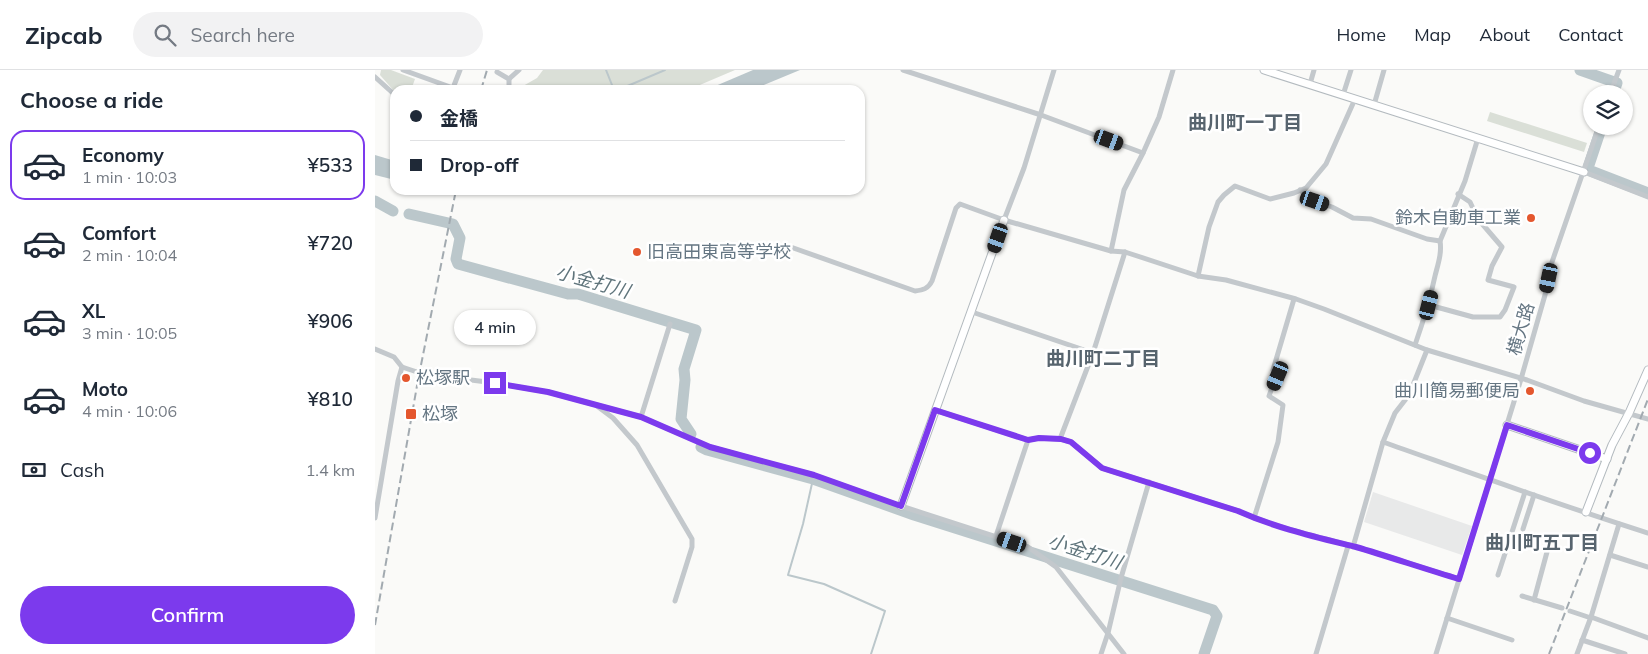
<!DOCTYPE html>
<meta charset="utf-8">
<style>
body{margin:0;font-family:Mulish,"Noto Sans JP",sans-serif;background:#f2f2f3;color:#1f2937;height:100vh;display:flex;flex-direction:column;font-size:19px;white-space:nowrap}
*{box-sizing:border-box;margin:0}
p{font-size:16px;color:#747a83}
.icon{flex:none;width:28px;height:28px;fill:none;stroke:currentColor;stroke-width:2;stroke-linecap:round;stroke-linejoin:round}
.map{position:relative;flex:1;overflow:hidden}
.details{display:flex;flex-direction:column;background:#fff;width:375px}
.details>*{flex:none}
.guide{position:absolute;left:15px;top:15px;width:475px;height:110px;border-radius:15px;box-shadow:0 1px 4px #0004;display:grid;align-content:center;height:110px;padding:0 20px;background:#fff}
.buttons{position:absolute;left:1208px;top:15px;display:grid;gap:10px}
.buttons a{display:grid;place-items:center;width:50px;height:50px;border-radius:50%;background:#fff;box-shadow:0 1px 4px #0004;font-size:25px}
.end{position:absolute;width:22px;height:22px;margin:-11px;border:6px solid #7c3aed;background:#fff;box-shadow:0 0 0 2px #fff}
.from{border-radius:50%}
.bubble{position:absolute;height:35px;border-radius:18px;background:#fff;box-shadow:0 1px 4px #0004;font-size:16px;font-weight:600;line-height:35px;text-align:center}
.car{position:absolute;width:15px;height:30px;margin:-15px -8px;border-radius:6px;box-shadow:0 0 4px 1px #0007;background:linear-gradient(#222 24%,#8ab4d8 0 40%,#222 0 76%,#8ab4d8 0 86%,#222 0)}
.guide b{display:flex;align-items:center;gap:18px;height:48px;font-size:19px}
.guide b+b{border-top:1px solid #e0e1e3}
.guide i{width:12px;height:12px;background:#1f2937}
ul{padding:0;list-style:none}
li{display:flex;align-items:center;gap:15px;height:70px;margin:0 10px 8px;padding:0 10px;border:2px solid transparent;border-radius:15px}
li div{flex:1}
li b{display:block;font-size:19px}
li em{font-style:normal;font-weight:600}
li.current{border-color:#7c3aed}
li>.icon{width:45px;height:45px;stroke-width:1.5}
h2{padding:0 20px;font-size:22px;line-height:60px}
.pay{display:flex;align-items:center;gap:12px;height:55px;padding:0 20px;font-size:19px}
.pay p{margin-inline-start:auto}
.button{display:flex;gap:10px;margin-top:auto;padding:10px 20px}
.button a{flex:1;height:58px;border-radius:30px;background:#7c3aed;color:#fff;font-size:20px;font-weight:600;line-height:58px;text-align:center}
header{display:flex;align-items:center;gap:30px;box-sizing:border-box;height:70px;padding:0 25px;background:#fff;border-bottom:1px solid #e0e1e3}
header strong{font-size:24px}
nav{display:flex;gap:28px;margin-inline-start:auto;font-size:18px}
.search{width:350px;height:45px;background:#f2f2f3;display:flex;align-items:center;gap:12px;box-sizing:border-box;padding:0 18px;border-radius:28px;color:#747a83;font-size:19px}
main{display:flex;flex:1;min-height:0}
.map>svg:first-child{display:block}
.built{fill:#e8e9e9}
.green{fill:#dadfd7}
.water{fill:#bbc7cb}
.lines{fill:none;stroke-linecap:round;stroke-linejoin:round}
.stream{stroke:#bbc7cb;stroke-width:2}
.river{stroke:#bbc7cb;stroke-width:11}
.secondary-casing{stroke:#b3babf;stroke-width:9}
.street{stroke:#c3c8cc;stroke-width:5}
.secondary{stroke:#fff;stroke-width:7}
.rail{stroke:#a2aab0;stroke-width:2;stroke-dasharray:8 4;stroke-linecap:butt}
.route{stroke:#7c3aed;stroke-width:6}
.poi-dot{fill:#e4572e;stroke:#fff;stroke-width:2}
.labels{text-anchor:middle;stroke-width:5;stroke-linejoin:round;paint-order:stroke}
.poi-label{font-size:18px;fill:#657683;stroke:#fff;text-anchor:start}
.street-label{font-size:18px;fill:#657683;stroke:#fff}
.neighbourhood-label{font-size:19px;font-weight:bold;fill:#57646e;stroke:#fff}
.water-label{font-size:19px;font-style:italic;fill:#60757c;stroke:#fff}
</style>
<header>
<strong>Zipcab</strong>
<div class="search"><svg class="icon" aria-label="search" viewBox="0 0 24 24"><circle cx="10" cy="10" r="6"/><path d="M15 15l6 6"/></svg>Search here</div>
<nav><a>Home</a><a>Map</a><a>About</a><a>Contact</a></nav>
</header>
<main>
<section class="details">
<h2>Choose a ride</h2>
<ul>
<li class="current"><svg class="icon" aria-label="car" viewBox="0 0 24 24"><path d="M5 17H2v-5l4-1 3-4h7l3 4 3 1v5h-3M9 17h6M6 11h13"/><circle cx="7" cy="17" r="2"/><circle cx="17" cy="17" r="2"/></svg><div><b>Economy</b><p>1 min · 10:03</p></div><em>¥533</em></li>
<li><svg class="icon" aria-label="car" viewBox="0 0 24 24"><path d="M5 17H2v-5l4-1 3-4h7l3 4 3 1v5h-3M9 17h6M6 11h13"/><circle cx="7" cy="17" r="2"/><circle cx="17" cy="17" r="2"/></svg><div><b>Comfort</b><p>2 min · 10:04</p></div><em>¥720</em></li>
<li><svg class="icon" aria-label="car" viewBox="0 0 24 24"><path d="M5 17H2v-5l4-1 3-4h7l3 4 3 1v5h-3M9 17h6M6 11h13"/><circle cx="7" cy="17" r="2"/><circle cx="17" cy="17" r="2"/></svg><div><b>XL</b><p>3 min · 10:05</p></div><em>¥906</em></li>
<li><svg class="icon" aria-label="car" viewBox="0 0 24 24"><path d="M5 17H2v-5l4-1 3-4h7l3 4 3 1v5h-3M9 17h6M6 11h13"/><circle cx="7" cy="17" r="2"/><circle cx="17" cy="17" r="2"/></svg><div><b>Moto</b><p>4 min · 10:06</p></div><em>¥810</em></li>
</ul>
<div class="pay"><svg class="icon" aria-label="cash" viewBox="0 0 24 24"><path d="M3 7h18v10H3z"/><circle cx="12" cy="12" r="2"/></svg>Cash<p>1.4 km</p></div>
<div class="button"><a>Confirm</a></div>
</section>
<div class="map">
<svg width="1273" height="584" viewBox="0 0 1273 584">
<rect width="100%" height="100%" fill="#fafaf8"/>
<!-- built -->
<path class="built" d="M998 422 1097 456 1087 485 989 452Z"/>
<!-- green -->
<g class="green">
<path d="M6 0H16L40 9 36 20 19 21 5 5Z"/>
<path d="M168 0H360L313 20H141L162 8Z"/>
<path d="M1115 42 1212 73 1209 82 1112 51Z"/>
</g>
<!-- water -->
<g class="water">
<path d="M378 0H425L377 20H331Z"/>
<path d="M0 85 20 91V110L0 105Z"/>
</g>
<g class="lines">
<!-- stream -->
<g class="stream">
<path d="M231 0 239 20"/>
<path d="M243 20 290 0"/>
<path d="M438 409 428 454 413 505 449 514 510 541 496 584"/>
</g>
<!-- river -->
<g class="river">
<path d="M1205 0 1242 13 1238 24"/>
<path d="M1227 56 1213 98 1216 101 1273 123"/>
<path d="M0 131 18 141"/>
<path d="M34 144 78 154 85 168 81 189 83 194 193 224H203L321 260 309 299 310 310 306 349 316 364"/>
<path d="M326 377 332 380 438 409 539 445 838 540 842 546 829 584"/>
</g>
<defs>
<g id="secondary">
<path d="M889 0 1209 102"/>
<path d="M1132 355 1232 389"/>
<path d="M526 436 629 150"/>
<path d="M1211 442 1237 375 1254 343 1273 300"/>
</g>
</defs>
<!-- secondary casing -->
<use href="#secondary" class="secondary-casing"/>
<!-- street -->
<g class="street">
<path d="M28 0 78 18 85 0"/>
<path d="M528 0 666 45 768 83"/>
<path d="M122 2 134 9V16L130 20"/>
<path d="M0 7 20 25"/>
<path d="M134 9 144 0"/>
<path d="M935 14 939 0"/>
<path d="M1235 24 1244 0"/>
<path d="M968 25 976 0"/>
<path d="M999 35 1009 0"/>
<path d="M1209 102 1273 127"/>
<path d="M925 120 940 131 957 137 978 148 996 149 1052 169 1065 171"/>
<path d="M629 150 649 98 679 0"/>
<path d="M410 175 540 221C548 220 553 219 557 211L581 138 585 134 629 150 736 181 750 182 823 206 851 210 921 229 949 239 1052 280 1152 310 1209 331 1273 349"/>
<path d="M736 181 749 120 768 83 784 47 798 0"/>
<path d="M823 206 834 157 843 132 849 125 860 116 895 129 919 123 931 118 951 94 980 29"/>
<path d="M1054 235 1098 247H1125L1130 240 1139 217 1113 210 1117 196 1127 177 1103 149 1095 132 1083 124"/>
<path d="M597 242 718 283"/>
<path d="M1040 275C1048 252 1055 230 1060 206 1063 194 1067 183 1065 171L1090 111 1103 68"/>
<path d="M0 279 19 287 27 297 48 304 120 313 173 322 266 347 335 377 439 405 526 436 653 477 681 497 749 584"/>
<path d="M222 336 238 348 262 375 317 469V477L300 531"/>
<path d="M560 340 653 370 664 368 685 369 696 372 727 398 863 441C901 458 941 466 981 477 1016 487 1050 499 1084 509"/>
<path d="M266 347 295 254"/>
<path d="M685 369 718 283 750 182"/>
<path d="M1008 372C1096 403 1184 435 1273 463"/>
<path d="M0 448 23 311 27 297"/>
<path d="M879 448 903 372 908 335 894 326 903 301 898 300 919 229"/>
<path d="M1148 459 1159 425"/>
<path d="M621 466 653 370"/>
<path d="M978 477 1008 372 1020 343 1034 325 1052 280"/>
<path d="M1235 485 1273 497"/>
<path d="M1123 505 1150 422"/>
<path d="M1147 526 1187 538"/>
<path d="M1159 530 1172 482"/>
<path d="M1195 541 1216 548"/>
<path d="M1216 547 1273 568"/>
<path d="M1072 548 1137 570"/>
<path d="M1207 570 1250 584"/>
<path d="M726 584 733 563 746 508 774 412"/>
<path d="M941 584 973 476"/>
<path d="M1061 584 1146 309 1170 225 1177 192 1224 56"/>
<path d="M1202 584 1216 547 1244 454"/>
</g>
<!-- secondary -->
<use href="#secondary" class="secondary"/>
<!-- rail -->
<g class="rail">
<path d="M106 20 112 0"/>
<path d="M0 555 43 310 81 120"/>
<path d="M1174 584 1273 329"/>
</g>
</g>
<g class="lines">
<!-- route -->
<path class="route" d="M120 313 173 322 266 347 335 377 439 405 526 436 560 340 653 370 664 368 686 369 696 372 727 398 863 441C901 458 941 467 981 477 1015 487 1050 499 1084 509L1132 355 1215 383"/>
</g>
<!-- markers -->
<g class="poi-dot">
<circle cx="1156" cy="148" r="5"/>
<circle cx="262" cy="182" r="5"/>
<circle cx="31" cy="308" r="5"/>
<circle cx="1155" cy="321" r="5"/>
<rect x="30" y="338" width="12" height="12" rx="2.5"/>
</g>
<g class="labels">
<!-- poi labels -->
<g class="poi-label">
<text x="1146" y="154" text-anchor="end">鈴木自動車工業</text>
<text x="272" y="188">旧高田東高等学校</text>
<text x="41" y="314">松塚駅</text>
<text x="1145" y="327" text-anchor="end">曲川簡易郵便局</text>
<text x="47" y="350">松塚</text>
</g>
<!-- street labels -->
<g class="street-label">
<text transform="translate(1146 259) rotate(-74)" y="6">横大路</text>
</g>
<!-- neighbourhood labels -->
<g class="neighbourhood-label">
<text x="870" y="59">曲川町一丁目</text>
<text x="728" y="295">曲川町二丁目</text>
<text x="1167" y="479">曲川町五丁目</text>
</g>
<!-- water labels -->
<g class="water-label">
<text transform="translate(218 211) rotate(16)" y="7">小金打川</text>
<text transform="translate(710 481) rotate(18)" y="7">小金打川</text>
</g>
</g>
</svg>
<div class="buttons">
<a><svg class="icon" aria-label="layers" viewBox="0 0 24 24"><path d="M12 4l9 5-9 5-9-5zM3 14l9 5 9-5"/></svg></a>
</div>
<i class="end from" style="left:1215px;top:383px"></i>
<i class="end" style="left:120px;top:313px"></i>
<div class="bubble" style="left:79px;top:240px;width:82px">4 min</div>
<i class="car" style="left:734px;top:70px;rotate:110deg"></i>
<i class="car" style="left:940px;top:131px;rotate:109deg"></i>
<i class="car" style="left:623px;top:168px;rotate:199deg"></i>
<i class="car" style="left:1174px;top:208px;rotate:192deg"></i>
<i class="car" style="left:1054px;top:235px;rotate:14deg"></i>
<i class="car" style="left:903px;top:306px;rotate:203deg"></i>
<i class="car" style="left:637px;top:472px;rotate:289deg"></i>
<div class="guide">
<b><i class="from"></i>金橋</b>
<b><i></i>Drop-off</b>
</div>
</div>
</main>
